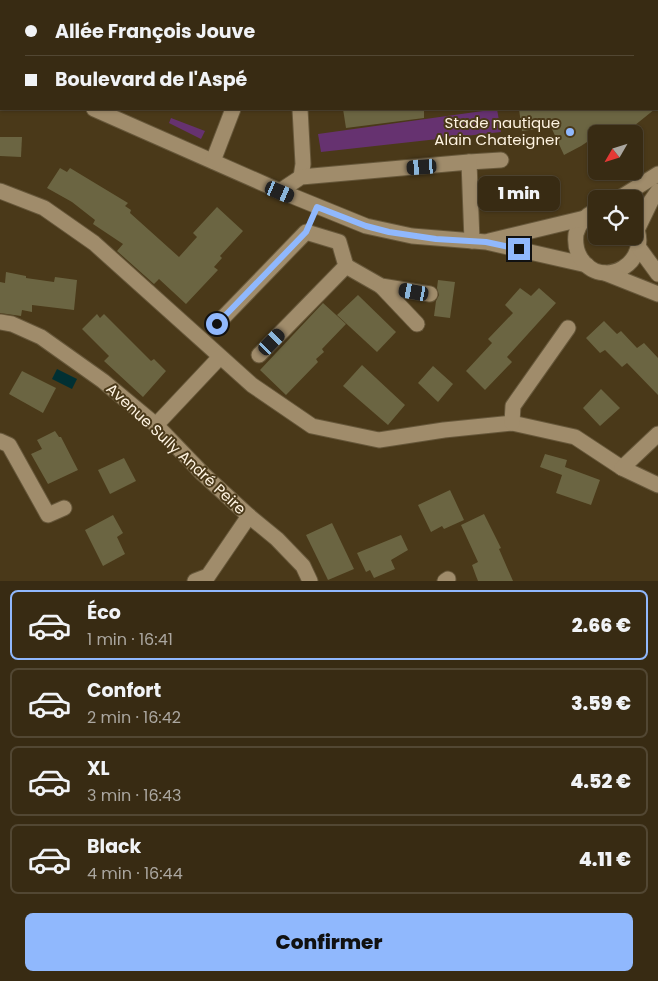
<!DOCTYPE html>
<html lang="fr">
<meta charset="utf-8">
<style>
body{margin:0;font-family:Poppins,sans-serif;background:#3f331c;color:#f1f3f6;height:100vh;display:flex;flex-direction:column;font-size:19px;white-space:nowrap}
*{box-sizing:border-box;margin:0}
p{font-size:16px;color:#aba7a0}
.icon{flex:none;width:28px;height:28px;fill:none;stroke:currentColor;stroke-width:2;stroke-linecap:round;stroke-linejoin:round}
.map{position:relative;height:581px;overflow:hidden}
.side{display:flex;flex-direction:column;background:#382b13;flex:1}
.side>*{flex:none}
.top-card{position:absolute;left:0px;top:0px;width:659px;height:110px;box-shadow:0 1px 4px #0004,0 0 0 1px #524733;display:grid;align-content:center;height:110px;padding:0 25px;background:#382b13}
.needle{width:32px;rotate:231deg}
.controls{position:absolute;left:588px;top:125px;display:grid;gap:10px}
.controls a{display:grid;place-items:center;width:55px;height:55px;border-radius:8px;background:#382b13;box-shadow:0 1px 4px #0004,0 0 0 1px #524733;font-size:25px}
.end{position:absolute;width:22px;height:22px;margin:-11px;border:6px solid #90b8fd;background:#111;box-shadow:0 0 0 2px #111}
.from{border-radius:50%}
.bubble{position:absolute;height:35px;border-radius:8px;background:#382b13;box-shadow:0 1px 4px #0004,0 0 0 1px #524733;font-size:16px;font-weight:800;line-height:35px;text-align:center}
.car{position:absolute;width:15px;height:30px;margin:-15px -8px;border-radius:6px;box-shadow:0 0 4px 1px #0007;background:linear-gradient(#222 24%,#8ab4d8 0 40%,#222 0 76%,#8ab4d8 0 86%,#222 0)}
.top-card b{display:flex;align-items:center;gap:18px;height:48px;font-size:19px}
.top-card b+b{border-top:1px solid #524733}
.top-card i{width:12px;height:12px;background:#f1f3f6}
ul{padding:9px 0 0;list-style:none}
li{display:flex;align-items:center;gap:15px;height:70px;margin:0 10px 8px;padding:0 15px;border:2px solid #524733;border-radius:8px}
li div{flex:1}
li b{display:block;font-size:19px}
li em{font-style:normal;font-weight:800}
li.current{border-color:#90b8fd}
li>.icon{width:45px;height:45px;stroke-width:1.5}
.primary-button{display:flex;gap:10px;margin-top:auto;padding:10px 25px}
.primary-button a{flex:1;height:58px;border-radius:8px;background:#90b8fd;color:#111;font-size:20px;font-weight:800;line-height:58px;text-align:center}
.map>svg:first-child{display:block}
.green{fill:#663270}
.water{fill:#013033}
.building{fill:#6b6542}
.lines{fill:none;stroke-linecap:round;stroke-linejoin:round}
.minor-casing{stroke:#66573a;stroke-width:17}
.minor{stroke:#a08c6b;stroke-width:15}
.route{stroke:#90b8fd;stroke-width:6}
.poi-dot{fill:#90b8fd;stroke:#4a3919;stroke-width:2}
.labels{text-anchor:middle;stroke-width:4;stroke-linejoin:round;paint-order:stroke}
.poi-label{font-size:15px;fill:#fef3e1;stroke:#4a3919;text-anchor:end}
.street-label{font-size:15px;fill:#fef3e1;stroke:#4a3919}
</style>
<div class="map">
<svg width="658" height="581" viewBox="0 0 658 581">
<rect width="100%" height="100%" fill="#4a3919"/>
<!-- green -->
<g class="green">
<path d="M497 109 501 132 321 152 318 134Z"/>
<path d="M171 118 205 131 201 139 169 123Z"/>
</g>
<!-- water -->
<path class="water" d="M57 369 77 379 72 389 52 379Z"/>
<!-- building -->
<g class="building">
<path d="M343 109H424V118L346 128Z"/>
<path d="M519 109H655L624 134H596V136L581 146 564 155 551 127 522 131Z"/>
<path d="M0 137H22L21 157 0 156Z"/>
<path d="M60 168 67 172 70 168 128 203 125 206 131 210 130 213 179 257 197 237 193 233 217 207 243 231 220 256 222 258 214 267 218 270 186 304 159 279 154 284 117 251 123 244 93 224 95 220 72 202 47 188Z"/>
<path d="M6 272 26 276V278L54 282 55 277 77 280 74 310 32 305V312L22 310 21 316 0 313V282L5 283Z"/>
<path d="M438 280 455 282 450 318 434 316 436 301 439 295 437 288Z"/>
<path d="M520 288 531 296 539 288 556 303 507 357 512 362 485 390 466 371 492 343 488 339 513 313 505 305Z"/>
<path d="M358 295 396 332 377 352 337 315Z"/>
<path d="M323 303 346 324 322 349 324 352 316 359 318 362 286 395 260 370Z"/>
<path d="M97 314 100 318 104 314 151 361 154 359 166 371 143 397 104 361 109 356 82 329Z"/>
<path d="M604 321 617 334 621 331 637 348 644 343 658 358V395L627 363 622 367 605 350 600 353 586 338Z"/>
<path d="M362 365 405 405 388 425 343 386Z"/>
<path d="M433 366 453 384 438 402 418 383Z"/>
<path d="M22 371 56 388 43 413 9 394Z"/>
<path d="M601 389 620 408 600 426 583 408Z"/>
<path d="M55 431 59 437H61L78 470 48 484 31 454 42 449 37 440Z"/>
<path d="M545 454 567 460 565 467 600 480 591 505 556 493 562 475 540 467Z"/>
<path d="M124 458 136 481 110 494 98 470Z"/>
<path d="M450 490 464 520 444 529 442 526 431 532 418 505Z"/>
<path d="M484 514 501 548 499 549 513 581H478L476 576 472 565 478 562 461 525Z"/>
<path d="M113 515 123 533 117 537 125 554 103 566 85 530Z"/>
<path d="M332 523 354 569 328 580 306 535Z"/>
<path d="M401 535 408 550 391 560 395 569 374 578 370 570 366 572 357 553Z"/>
</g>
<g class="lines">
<defs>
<g id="minor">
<path d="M257 0 260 1"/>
<path d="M278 1 285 0"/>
<path d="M0 68 1 69"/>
<path d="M94 109 280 191 366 226 412 236 486 242 587 265"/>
<path d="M300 109 303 164 301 177"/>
<path d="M213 161 233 109"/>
<path d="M469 162 501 160"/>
<path d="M0 191 44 208 94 243 252 385 312 426 379 440 444 430 512 423 575 437 622 468 658 485"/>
<path d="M280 191 301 177 469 162 472 241"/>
<path d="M618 199 658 174"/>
<path d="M596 211C586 215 579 223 576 234 575 242 576 250 580 257 601 293 655 262 634 223"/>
<path d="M637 230 651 201 658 191"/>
<path d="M489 241 585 218"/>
<path d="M639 248 658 274"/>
<path d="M346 266 381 286 430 294"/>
<path d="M605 273 658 294"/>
<path d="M381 286 417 324"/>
<path d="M0 322 12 324 41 337 103 381 156 425 203 474 249 516 277 539 303 566 310 581"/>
<path d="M217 324 306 232 339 242 346 266 259 355"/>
<path d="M512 423 513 406 568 328"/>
<path d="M156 425 220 357"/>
<path d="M0 441 9 445 48 515 64 508"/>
<path d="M622 468 658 434"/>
<path d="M195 581 208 576 249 516"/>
<path d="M445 581 448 579"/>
</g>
</defs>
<!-- minor casing -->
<use href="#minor" class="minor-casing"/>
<!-- minor -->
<use href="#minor" class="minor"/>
</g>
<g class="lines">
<!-- route -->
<path class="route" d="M217 324 306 232 317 207 366 226 389 232 436 239 486 242 519 249"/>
</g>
<!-- markers -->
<circle class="poi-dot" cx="570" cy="132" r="5"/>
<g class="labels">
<!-- poi labels -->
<g class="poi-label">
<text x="560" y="128">Stade nautique<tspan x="560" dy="17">Alain Chateigner</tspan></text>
</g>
<!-- street labels -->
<g class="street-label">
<text transform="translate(176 449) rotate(43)" y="5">Avenue Sully André Peire</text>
</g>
</g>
</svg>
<div class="controls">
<a><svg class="needle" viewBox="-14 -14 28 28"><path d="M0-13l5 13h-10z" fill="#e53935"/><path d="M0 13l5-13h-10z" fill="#aba7a0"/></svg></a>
<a><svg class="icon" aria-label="locate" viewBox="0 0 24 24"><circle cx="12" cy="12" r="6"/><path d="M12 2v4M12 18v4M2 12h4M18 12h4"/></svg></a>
</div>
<i class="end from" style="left:217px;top:324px"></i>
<i class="end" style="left:519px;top:249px"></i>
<div class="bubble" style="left:478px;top:176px;width:82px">1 min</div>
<i class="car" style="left:422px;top:167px;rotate:266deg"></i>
<i class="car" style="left:280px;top:192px;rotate:113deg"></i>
<i class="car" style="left:414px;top:292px;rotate:280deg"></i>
<i class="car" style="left:272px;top:342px;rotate:44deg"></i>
<div class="top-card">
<b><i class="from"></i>Allée François Jouve</b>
<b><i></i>Boulevard de l'Aspé</b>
</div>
</div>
<section class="side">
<ul>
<li class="current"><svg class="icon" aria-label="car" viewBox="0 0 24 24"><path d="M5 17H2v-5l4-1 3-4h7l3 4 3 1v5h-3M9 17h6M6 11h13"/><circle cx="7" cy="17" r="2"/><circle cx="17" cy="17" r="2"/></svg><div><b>Éco</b><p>1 min · 16:41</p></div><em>2.66 €</em></li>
<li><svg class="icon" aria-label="car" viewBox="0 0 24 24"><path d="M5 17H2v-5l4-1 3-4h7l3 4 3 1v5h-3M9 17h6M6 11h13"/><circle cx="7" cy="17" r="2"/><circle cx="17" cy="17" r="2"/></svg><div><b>Confort</b><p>2 min · 16:42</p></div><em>3.59 €</em></li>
<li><svg class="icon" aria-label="car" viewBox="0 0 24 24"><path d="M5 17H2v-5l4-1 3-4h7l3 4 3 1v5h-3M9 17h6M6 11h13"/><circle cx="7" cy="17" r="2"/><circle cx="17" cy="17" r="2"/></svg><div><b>XL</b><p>3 min · 16:43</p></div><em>4.52 €</em></li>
<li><svg class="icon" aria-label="car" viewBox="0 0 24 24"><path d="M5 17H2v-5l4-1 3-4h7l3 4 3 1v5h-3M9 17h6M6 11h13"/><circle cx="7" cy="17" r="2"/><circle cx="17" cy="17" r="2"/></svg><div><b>Black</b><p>4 min · 16:44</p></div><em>4.11 €</em></li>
</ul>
<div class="primary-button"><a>Confirmer</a></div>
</section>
